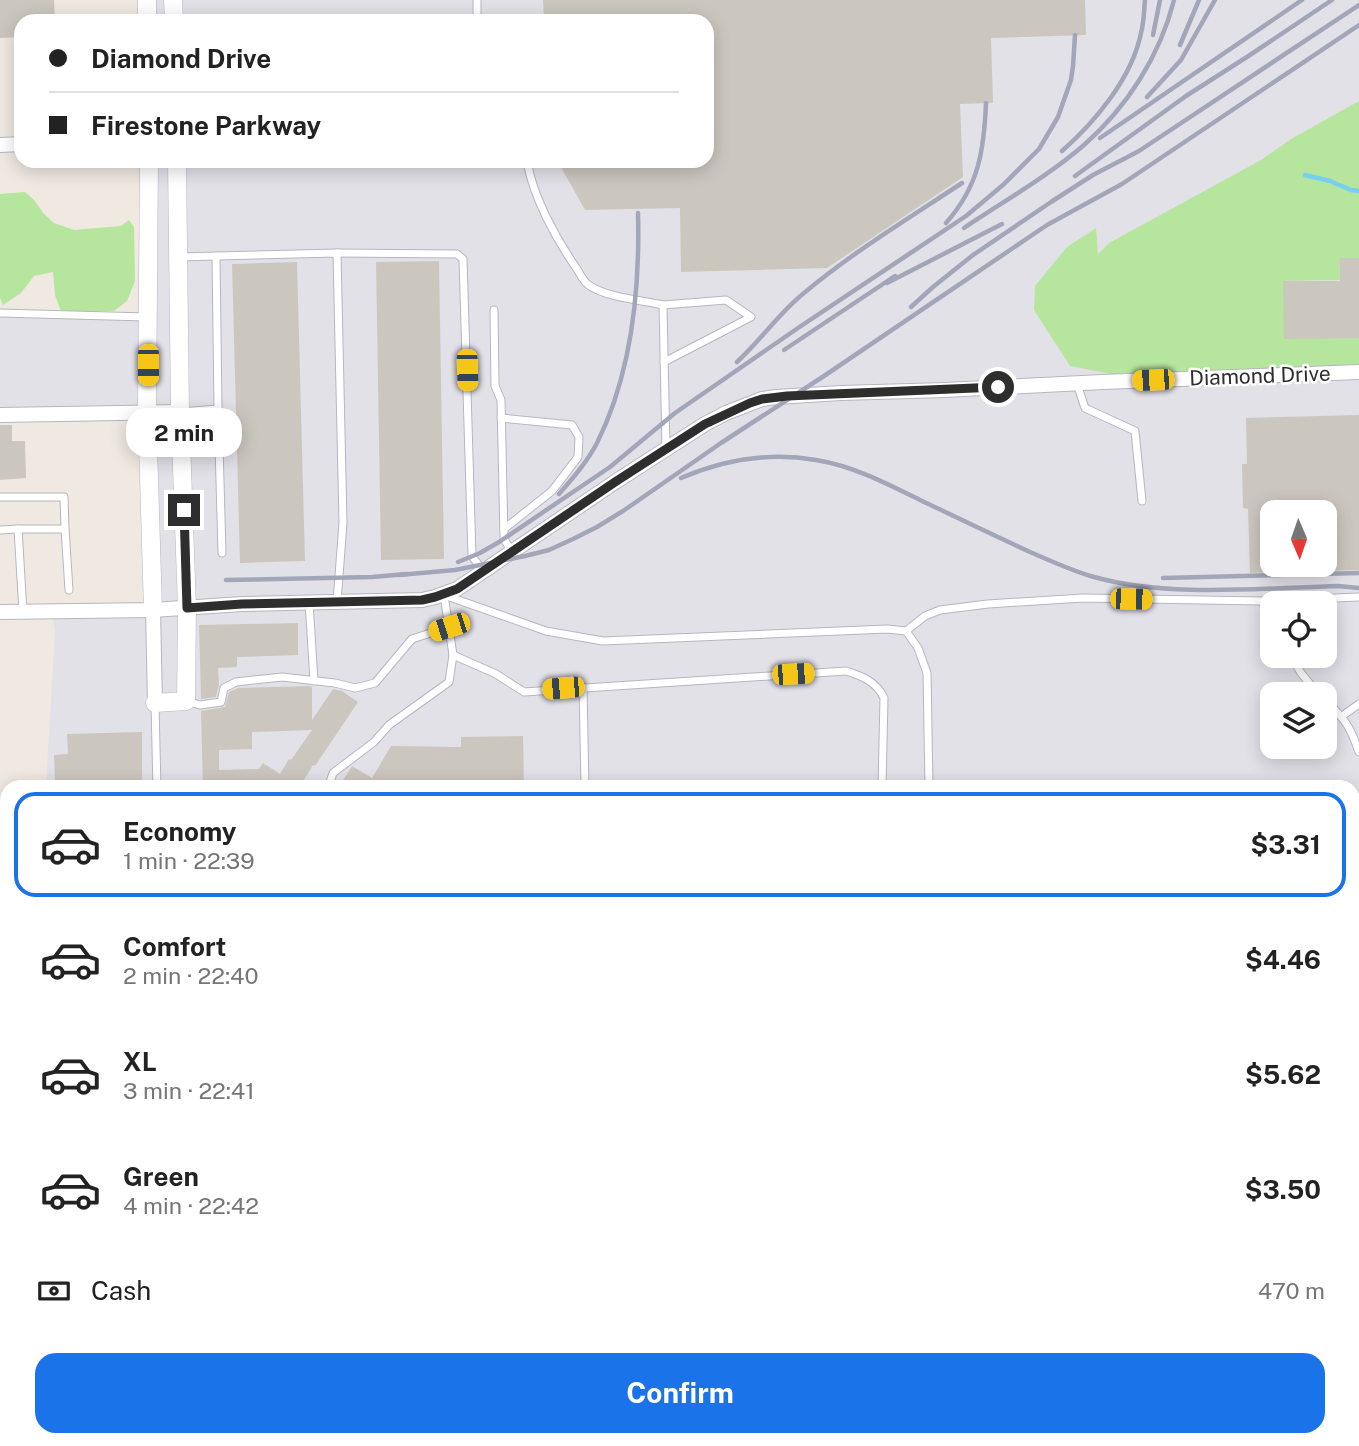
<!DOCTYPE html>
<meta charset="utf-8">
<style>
body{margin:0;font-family:"Public Sans",sans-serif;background:#f2f2f2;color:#222;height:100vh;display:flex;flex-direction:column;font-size:26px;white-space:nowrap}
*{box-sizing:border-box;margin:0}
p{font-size:23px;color:#767676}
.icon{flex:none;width:38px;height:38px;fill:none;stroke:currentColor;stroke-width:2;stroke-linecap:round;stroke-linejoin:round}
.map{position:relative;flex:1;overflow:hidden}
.sheet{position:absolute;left:0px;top:780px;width:1360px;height:667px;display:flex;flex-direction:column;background:#fff;border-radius:21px 21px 0 0;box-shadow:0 4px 18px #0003}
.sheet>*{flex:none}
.guide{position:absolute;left:14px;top:14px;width:700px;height:154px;border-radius:21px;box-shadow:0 4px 18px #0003;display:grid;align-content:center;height:154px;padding:0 35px;background:#fff}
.needle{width:46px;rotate:178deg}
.tools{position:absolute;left:1260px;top:500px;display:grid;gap:14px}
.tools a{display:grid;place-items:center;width:77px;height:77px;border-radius:14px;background:#fff;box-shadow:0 4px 18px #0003;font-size:35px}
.end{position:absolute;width:32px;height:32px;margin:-16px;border:9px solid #2e2e2e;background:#fff;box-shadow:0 0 0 4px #fff}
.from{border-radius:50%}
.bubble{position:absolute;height:49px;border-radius:21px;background:#fff;box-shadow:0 4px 18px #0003;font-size:23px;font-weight:700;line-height:49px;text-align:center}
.car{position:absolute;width:21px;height:42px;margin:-21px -10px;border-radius:9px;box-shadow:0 0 5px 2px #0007;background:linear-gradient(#f5c518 24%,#345 0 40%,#f5c518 0 76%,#345 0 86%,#f5c518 0)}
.guide b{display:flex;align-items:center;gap:24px;height:66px;font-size:26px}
.guide b+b{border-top:2px solid #e0e0e0}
.guide i{width:18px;height:18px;background:#222}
ul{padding:12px 0 0;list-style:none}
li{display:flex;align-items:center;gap:21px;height:105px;margin:0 14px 10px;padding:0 21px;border:4px solid transparent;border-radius:21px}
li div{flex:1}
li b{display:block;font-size:26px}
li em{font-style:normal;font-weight:700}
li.on{border-color:#1a73e8}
li>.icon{width:63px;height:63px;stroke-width:1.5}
.pay{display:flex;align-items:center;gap:18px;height:77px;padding:0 35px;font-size:26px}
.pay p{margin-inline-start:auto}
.primary-button{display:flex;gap:14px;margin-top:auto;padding:14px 35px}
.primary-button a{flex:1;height:80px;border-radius:21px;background:#1a73e8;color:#fff;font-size:28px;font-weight:700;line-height:80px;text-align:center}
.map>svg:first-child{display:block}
.industrial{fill:#e3e1e8;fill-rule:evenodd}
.green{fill:#b6e59e}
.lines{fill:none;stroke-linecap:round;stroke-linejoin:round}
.stream{stroke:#75cff0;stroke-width:4.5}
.building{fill:#cbc7bf;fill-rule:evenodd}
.service-casing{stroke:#b4b7c1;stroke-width:9}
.minor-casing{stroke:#b4b7c1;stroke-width:16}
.tertiary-casing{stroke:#b4b7c1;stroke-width:19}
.primary-casing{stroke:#c9c9c9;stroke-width:24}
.service{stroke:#fff;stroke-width:7}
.minor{stroke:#fff;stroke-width:14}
.tertiary{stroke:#fff;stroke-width:18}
.primary{stroke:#f2d163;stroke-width:23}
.rail{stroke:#a3a6b8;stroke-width:4.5}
.route{stroke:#2e2e2e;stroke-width:9}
.labels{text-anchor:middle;stroke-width:5;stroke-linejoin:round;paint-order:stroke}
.street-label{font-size:21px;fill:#2e2e2e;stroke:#fff}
</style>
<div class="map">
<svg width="1359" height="1446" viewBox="0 0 1359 1446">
<rect width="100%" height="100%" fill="#efe9e1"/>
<!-- industrial -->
<path class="industrial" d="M152 0H1359V1446H0V1301H7V1440H1353V788L46 787 55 629 51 612 152 610 147 413 0 415V313L148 317 149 161H707V21H151ZM1272 513H1325V565H1272ZM1272 604H1325V656H1272ZM1272 695H1325V747H1272Z"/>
<!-- green -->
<g class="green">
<path d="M1359 101V258L1339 259 1340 280 1284 281 1359 338V365L1112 374 1070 366 1034 310 1035 286 1067 247 1096 228 1098 254 1109 243 1261 160 1291 139Z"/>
<path d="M25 192 33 199 44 214 54 223 74 230 121 226 129 220 134 227 135 281 127 301 114 311H61L55 295 53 272 34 276 21 293 3 305 0 298V194Z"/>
<path d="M1353 1142 1359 1148V1225L1353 1241Z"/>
<path d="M52 1440H163L165 1446H52Z"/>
<path d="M936 1440H1022L1017 1446H930Z"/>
</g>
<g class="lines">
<!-- stream -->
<path class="stream" d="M1305 175 1330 181 1351 190 1359 191"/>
</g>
<!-- building -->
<g class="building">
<path d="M0 0H54L55 21H21V37L0 38Z"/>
<path d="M543 0H1085L1086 35 991 38 993 103 960 104 963 177 827 268 681 272 680 208 585 210 562 169 560 161H707V21H544Z"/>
<path d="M1339 258H1359V338L1284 339 1283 281H1340Z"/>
<path d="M439 261 444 559 381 560 376 262Z"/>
<path d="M297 262 305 561 240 563 232 264Z"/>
<path d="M1359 415V570L1325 571V513H1272V572L1250 573 1248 509 1243 508 1242 464H1247L1246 418Z"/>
<path d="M0 425H12V441H25L26 478 0 480Z"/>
<path d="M298 623V655L237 657V667L218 668 219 685 216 697 201 699 199 625Z"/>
<path d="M310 686 312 687V720L333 689 342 691 358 702 315 766 313 765 299 788H203L201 711 225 707 229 692 238 688ZM312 730 291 760 289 759 280 774 263 763 259 769 219 770V750L252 749V732Z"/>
<path d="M142 732V788H93V783L68 784V781H55L54 755 68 754 67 734Z"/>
<path d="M523 736 524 788H338L352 766 372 778 391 746 461 747V737Z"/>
</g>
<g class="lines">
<defs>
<g id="service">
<path d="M477 0V21"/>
<path d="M527 161C533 197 556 239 577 269 580 274 584 283 590 286 609 298 641 300 663 305L666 449"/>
<path d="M337 253 457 254 463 259 472 556 483 571"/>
<path d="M179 257 337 253 343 523 337 602"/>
<path d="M663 305 726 300 751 317 664 362"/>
<path d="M494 310 495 386 501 400 504 539 512 552"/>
<path d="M0 313 146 317"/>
<path d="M1077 384 1085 408 1135 431 1142 501"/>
<path d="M218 409 222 553"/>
<path d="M180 412 218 409 216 256"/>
<path d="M501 418 572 425 579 437 578 457 552 491 504 529"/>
<path d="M0 497H64L65 529H18L23 612"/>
<path d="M65 529 69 590"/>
<path d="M0 530 18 529"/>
<path d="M1262 601 1272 624"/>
<path d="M309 602 314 681"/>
<path d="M906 631 925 616 940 610 988 604 1083 598 1262 601 1359 597"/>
<path d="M453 655 444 595 546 631 603 641 887 629 906 631 918 648 927 673 929 788"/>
<path d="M1291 656 1301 673 1319 695"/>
<path d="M583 687 585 788"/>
<path d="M1325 700C1345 719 1350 726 1359 752"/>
<path d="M186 701 200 705 221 702 224 688 236 682 282 677 335 683 355 688 375 683 412 639 449 627"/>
<path d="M155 704 157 788"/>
<path d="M1342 716 1359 704"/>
<path d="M328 788 333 773 374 742 389 725 449 682 453 655 496 674 524 692 846 671C862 676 877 682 884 698L882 788"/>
<path d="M0 834 7 833"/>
<path d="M0 881 7 879"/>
<path d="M1353 885 1359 880"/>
<path d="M0 888 4 900"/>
<path d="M0 932 7 928"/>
<path d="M187 1440 189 1446"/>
<path d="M196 1446V1440"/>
<path d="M700 1446 704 1440"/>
<path d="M787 1446 789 1440"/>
</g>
<g id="minor">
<path d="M0 145 21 144"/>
<path d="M0 415 180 412"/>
<path d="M153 610 155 703"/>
<path d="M0 612 153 610 242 604 422 600 435 597 457 589 615 482 705 424 726 413 762 399 776 397 841 393 945 390 1102 382 1359 372"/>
<path d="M1240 1440 1242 1446"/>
</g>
<g id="tertiary">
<path d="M147 0V21"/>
<path d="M173 0 174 21"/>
<path d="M149 161 147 412 153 610"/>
<path d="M155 703 186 701 187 608 180 412 177 161"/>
<path d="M0 1301H7"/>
</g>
<g id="primary">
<path d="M0 955 7 976"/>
<path d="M27 1440V1446"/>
</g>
</defs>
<!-- service casing -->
<use href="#service" class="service-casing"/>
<!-- minor casing -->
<use href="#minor" class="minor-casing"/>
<!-- tertiary casing -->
<use href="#tertiary" class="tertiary-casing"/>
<!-- primary casing -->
<use href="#primary" class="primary-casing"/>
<!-- service -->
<use href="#service" class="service"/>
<!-- minor -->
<use href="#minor" class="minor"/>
<!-- tertiary -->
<use href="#tertiary" class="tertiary"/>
<!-- primary -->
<use href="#primary" class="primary"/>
<!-- rail -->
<g class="rail">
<path d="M1153 35 1160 0"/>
<path d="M1180 45 1199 0"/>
<path d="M1147 97 1181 60 1215 0"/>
<path d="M1100 138 1302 0"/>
<path d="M1062 151C1095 122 1132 78 1141 33 1144 22 1144 11 1145 0"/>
<path d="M1075 176 1186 96 1250 55 1332 0"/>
<path d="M946 223C979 186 984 150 986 103"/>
<path d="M964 228C1004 201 1047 177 1084 145 1127 107 1160 56 1174 0"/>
<path d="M887 283 1002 224"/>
<path d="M911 307 933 287 973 255 1051 202 1093 175 1139 151 1359 5"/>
<path d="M784 350 895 276"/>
<path d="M737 362C761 340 779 313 804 293 853 252 909 218 962 183"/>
<path d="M681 478C723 460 770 452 816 460 853 466 886 483 920 500 956 517 993 535 1030 552 1051 561 1072 571 1094 577 1170 598 1260 588 1338 586L1359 588"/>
<path d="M559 494C573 478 587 462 597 443 632 373 640 290 638 213"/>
<path d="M458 562 480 553 499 542 610 467 675 413 798 328 966 216 1003 185 1039 149 1058 117 1071 80 1073 66 1075 35"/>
<path d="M399 575 455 570 525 556 549 550 573 539 597 527 623 511 721 443 824 376 1047 225 1122 184 1359 25"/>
<path d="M1163 578 1359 573"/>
<path d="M226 580 372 577 407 574"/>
<path d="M1353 901 1359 897"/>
<path d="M1353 985 1359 979"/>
<path d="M897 1446 903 1440"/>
</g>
</g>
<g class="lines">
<!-- route -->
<path class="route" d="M184 510 187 608 242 604 422 600 435 597 457 589 615 482 705 424 750 403 762 399 787 396 998 387"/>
</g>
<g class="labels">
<!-- street labels -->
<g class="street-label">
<text transform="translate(1260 376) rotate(-2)" y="7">Diamond Drive</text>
</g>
</g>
</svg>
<div class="tools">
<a><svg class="needle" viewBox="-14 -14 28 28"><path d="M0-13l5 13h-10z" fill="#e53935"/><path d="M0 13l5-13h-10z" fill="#767676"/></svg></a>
<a><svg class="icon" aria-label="locate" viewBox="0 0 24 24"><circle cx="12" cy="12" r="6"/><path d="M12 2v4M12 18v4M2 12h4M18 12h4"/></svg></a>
<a><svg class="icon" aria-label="layers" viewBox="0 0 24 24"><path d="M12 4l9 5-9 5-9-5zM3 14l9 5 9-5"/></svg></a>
</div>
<i class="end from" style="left:998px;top:387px"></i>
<i class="end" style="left:184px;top:510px"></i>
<div class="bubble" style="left:126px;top:408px;width:116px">2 min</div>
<i class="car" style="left:148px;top:365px;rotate:180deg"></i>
<i class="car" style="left:467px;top:370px;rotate:178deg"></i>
<i class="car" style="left:1153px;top:380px;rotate:268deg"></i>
<i class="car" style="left:1131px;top:599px;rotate:91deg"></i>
<i class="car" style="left:449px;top:627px;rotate:252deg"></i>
<i class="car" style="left:793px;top:674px;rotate:87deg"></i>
<i class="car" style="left:563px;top:688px;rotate:265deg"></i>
<div class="guide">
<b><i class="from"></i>Diamond Drive</b>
<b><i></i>Firestone Parkway</b>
</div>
<section class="sheet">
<ul>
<li class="on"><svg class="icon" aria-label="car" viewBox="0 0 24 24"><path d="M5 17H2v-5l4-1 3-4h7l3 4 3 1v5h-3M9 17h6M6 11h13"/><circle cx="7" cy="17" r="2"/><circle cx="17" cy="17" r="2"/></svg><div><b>Economy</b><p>1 min · 22:39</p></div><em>$3.31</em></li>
<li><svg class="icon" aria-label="car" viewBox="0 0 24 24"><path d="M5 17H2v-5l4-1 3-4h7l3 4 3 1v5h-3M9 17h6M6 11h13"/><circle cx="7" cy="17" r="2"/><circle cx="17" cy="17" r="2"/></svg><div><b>Comfort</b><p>2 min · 22:40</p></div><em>$4.46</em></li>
<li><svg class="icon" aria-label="car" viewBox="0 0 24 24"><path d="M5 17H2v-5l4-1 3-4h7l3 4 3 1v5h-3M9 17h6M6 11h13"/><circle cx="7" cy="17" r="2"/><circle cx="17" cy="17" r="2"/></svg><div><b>XL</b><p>3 min · 22:41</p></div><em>$5.62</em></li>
<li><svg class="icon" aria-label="car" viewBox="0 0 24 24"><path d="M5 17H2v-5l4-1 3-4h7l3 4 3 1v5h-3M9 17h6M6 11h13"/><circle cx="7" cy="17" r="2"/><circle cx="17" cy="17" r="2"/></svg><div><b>Green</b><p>4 min · 22:42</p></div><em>$3.50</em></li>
</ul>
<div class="pay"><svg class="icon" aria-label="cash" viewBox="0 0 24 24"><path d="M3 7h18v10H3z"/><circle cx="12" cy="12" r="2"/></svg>Cash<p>470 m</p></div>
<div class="primary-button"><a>Confirm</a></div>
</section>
</div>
